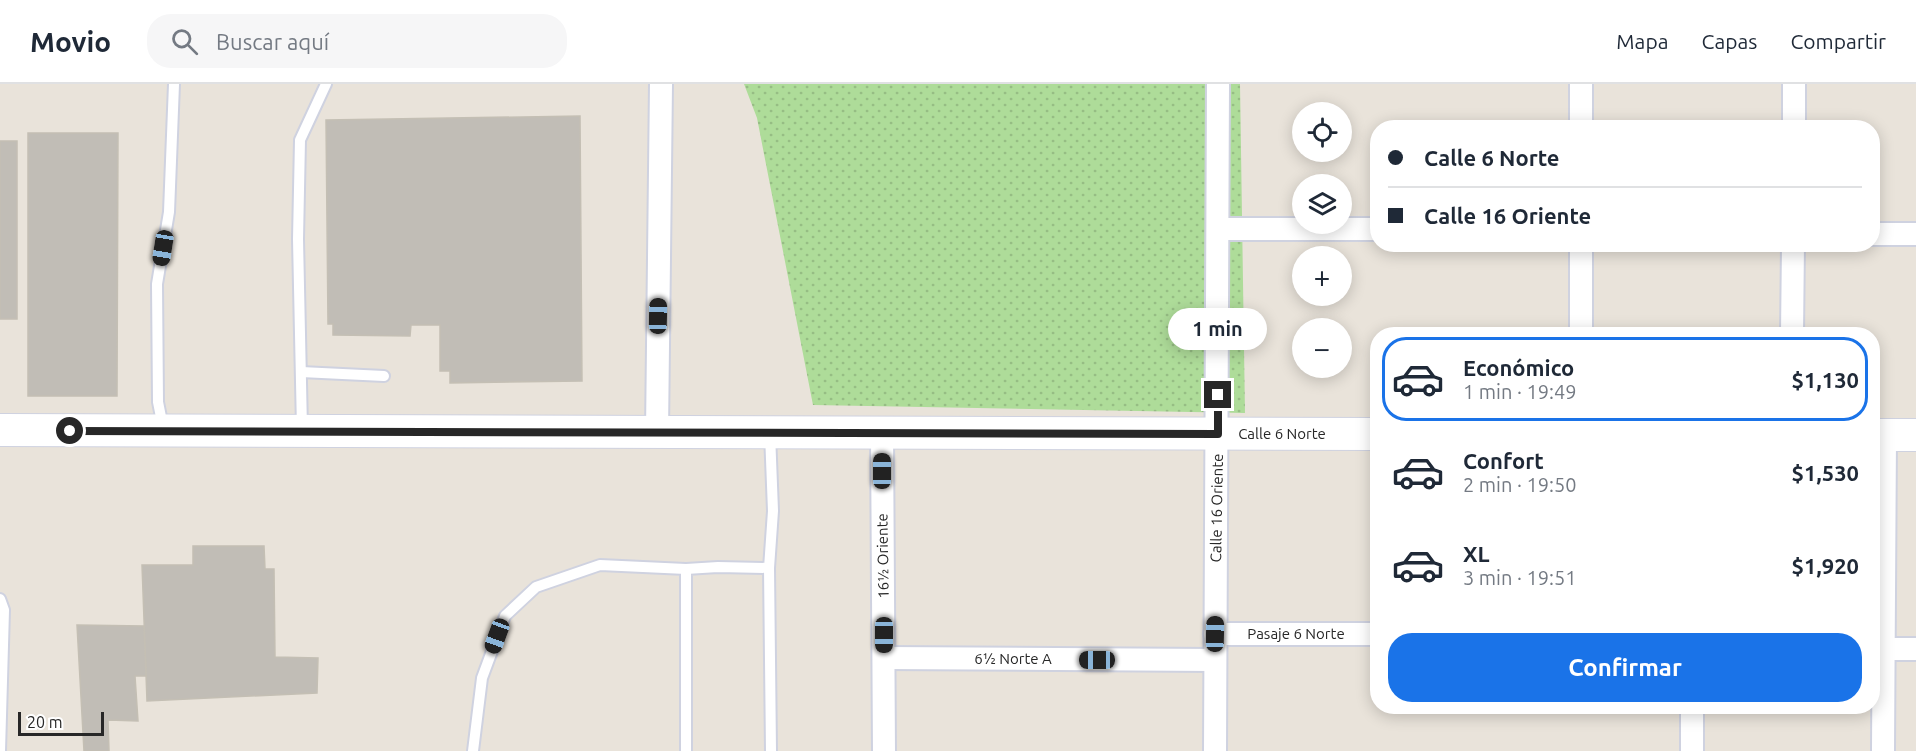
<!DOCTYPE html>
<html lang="es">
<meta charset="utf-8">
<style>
body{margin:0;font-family:Ubuntu,sans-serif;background:#f6f6f7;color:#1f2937;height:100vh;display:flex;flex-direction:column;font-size:22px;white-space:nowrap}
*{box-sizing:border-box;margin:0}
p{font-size:20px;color:#747a83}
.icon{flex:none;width:33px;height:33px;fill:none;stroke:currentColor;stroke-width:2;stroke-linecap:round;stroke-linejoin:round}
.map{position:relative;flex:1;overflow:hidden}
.drawer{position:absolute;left:1370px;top:243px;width:510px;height:387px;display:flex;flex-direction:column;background:#fff;border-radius:24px;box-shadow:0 3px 15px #0003}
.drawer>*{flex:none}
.top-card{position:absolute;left:1370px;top:36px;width:510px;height:132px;border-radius:24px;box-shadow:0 3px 15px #0003;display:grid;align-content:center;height:132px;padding:0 18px;background:#fff}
.tools{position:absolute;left:1292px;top:18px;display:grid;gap:12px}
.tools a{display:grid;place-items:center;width:60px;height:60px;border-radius:50%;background:#fff;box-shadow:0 3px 15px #0003;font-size:30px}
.scale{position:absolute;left:18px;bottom:15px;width:86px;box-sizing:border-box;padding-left:6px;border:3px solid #272727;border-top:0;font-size:16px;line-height:21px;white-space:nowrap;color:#272727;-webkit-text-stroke:4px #fff;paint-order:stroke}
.end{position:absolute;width:27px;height:27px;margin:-14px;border:8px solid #272727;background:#fff;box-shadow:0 0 0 3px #fff}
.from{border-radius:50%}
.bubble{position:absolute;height:42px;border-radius:21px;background:#fff;box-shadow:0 3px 15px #0003;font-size:20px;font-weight:700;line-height:42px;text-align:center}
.car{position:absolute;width:18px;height:36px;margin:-18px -9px;border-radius:8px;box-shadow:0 0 4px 2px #0007;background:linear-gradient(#222 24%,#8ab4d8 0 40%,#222 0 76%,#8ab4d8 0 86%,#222 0)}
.top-card b{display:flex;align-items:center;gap:21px;height:57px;font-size:22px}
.top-card b+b{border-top:2px solid #e0e1e3}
.top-card i{width:15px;height:15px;background:#1f2937}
ul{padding:10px 0 0;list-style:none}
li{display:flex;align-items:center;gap:18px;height:84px;margin:0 12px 9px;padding:0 6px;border:3px solid transparent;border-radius:24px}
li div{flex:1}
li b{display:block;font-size:22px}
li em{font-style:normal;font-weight:700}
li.current{border-color:#1a73e8}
li>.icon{width:54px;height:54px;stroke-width:1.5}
.button{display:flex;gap:12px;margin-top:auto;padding:12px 18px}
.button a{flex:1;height:69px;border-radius:24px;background:#1a73e8;color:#fff;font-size:24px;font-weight:700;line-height:69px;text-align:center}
header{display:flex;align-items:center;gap:36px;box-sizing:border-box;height:84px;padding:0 30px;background:#fff;border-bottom:2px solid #e0e1e3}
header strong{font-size:28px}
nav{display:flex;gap:33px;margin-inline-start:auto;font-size:21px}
.search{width:420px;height:54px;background:#f6f6f7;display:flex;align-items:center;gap:15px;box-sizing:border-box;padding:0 21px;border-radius:24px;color:#747a83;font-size:22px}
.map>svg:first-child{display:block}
.grass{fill:url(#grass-dots)}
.building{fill:#c1bdb6;stroke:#c4bfb4;stroke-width:1.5}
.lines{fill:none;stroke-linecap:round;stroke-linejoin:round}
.lane-casing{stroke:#cfd2e0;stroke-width:14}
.street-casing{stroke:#cfd2e0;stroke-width:26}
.secondary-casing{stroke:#cfd2e0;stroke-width:34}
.lane{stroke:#fff;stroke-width:10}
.street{stroke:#fff;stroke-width:22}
.secondary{stroke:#fff;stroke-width:32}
.route{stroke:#272727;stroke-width:8}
.labels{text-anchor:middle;stroke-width:4.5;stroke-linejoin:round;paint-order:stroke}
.street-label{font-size:15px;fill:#272727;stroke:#fff}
</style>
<header>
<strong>Movio</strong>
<div class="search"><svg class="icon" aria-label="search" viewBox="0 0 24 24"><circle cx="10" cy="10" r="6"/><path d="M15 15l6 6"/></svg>Buscar aquí</div>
<nav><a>Mapa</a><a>Capas</a><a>Compartir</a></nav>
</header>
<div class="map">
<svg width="1916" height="667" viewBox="0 0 1916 667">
<defs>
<pattern id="grass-dots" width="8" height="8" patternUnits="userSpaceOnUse" patternTransform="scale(1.5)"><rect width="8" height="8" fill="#aedc99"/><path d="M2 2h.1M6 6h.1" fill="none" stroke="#96bd84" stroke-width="1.8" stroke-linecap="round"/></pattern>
</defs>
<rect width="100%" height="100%" fill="#e9e3da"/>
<!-- grass -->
<path class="grass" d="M744 0H1240L1245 329 813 321 757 34Z"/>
<!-- building -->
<g class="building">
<path d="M580 32 582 297 450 299V287H440V241H411L410 252 333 251V240H328L326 36Z"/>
<path d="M28 49H118L117 312H28Z"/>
<rect x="0" y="57" width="17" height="178"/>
<path d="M193 462H264L265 485H274L275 573 318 574 317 609 147 617 142 481H193Z"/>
<path d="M77 541 144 542 146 592H135L138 637 108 636 109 667H84Z"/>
</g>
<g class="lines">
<defs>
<g id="lane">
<path d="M301 288 384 292"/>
<path d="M163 343 158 318 157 200 169 128 174 0"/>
<path d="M302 345 298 155 300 56 326 0"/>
<path d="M770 349 773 427 769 484 771 667"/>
<path d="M0 515 4 526 0 667"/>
<path d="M473 667 482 594 505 532 536 503 600 481 686 485"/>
<path d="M686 667V485L718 483 769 484"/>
</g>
<g id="street">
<path d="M1581 0V44"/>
<path d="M1794 44V0"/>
<path d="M1218 145H1377"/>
<path d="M1872 150H1916"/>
<path d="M1581 250V160"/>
<path d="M1792 250 1793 160"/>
<path d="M657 348 661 0"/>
<path d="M882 349 884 667"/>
<path d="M1215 550H1377"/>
<path d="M1884 565H1916"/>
<path d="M884 574 1215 576"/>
<path d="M1692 622V667"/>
<path d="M1215 667 1218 0"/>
<path d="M1883 667 1885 351"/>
</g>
<g id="secondary">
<path d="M0 346 1377 350"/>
<path d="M1872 351H1916"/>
</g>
</defs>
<!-- lane casing -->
<use href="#lane" class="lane-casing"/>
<!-- street casing -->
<use href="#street" class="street-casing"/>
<!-- secondary casing -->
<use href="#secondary" class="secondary-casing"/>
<!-- lane -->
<use href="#lane" class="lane"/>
<!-- street -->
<use href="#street" class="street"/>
<!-- secondary -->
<use href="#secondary" class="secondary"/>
</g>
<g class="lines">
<!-- route -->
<path class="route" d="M70 347 1218 350V311"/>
</g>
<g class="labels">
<!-- street labels -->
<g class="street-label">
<text x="1282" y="355">Calle 6 Norte</text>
<text transform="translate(1217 424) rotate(-89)" y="5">Calle 16 Oriente</text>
<text transform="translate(883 472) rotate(-91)" y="5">16½ Oriente</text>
<text x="1296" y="555">Pasaje 6 Norte</text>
<text x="1013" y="580">6½ Norte A</text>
</g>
</g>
</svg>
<div class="tools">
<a><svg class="icon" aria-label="locate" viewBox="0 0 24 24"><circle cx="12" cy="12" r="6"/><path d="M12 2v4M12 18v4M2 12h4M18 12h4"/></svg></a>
<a><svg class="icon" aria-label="layers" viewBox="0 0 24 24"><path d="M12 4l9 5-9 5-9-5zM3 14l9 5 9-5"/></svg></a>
<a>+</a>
<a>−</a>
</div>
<div class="scale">20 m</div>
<i class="end from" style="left:70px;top:347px"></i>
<i class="end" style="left:1218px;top:311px"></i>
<div class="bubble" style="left:1168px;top:224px;width:99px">1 min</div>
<i class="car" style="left:163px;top:164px;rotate:189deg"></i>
<i class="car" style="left:658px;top:232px;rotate:1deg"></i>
<i class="car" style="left:882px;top:387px;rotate:0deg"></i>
<i class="car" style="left:1215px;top:550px;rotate:1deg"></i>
<i class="car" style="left:884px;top:551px;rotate:180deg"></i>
<i class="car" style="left:497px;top:552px;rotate:200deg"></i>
<i class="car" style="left:1097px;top:576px;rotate:270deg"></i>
<div class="top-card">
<b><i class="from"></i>Calle 6 Norte</b>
<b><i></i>Calle 16 Oriente</b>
</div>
<section class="drawer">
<ul>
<li class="current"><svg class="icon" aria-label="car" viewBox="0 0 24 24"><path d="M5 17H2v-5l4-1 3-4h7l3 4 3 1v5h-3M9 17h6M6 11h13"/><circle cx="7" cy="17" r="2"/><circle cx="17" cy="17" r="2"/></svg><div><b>Económico</b><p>1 min · 19:49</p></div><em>$1,130</em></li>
<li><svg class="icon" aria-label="car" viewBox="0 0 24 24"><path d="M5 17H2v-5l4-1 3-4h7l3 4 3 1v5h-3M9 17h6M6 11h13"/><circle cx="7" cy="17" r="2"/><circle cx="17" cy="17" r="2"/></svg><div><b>Confort</b><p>2 min · 19:50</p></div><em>$1,530</em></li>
<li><svg class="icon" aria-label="car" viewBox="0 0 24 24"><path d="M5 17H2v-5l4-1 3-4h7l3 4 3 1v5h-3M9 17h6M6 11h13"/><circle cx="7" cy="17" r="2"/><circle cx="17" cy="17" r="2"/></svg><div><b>XL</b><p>3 min · 19:51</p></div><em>$1,920</em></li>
</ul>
<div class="button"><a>Confirmar</a></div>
</section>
</div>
